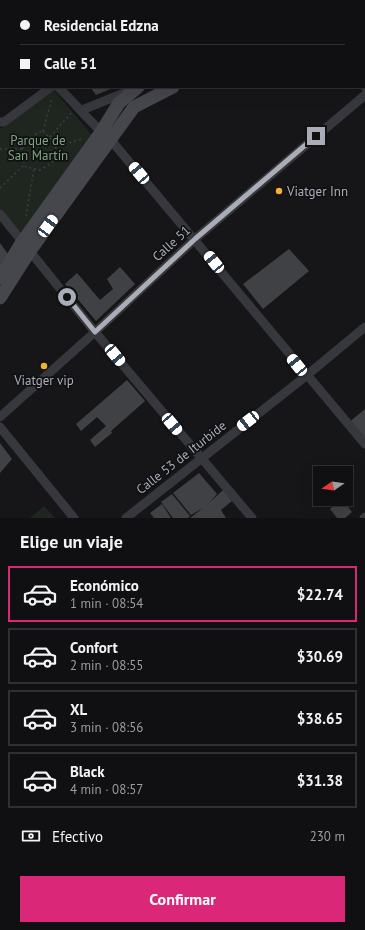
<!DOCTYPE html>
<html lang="es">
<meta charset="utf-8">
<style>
body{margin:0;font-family:"PT Sans",sans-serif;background:#19191b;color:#f1f3f6;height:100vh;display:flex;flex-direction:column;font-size:15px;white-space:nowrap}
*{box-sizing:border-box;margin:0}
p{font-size:13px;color:#9c9d9f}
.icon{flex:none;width:22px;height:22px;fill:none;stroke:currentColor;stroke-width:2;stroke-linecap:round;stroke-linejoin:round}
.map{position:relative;height:518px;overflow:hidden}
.drawer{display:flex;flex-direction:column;background:#101012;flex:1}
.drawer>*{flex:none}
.top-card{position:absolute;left:0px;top:0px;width:365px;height:88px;box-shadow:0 4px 16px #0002,0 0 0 1px #303032;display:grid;align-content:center;height:88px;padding:0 20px;background:#101012}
.needle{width:26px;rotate:257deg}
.buttons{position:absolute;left:313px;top:466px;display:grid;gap:8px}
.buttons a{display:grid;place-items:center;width:40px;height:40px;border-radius:0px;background:#101012;box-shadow:0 4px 16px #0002,0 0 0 1px #303032;font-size:20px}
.end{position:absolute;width:18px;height:18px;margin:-9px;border:5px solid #a8adb8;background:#111;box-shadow:0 0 0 2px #111}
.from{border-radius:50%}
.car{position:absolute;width:12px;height:24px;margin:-12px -6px;border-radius:5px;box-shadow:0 0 3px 1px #0007;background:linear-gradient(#fff 24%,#345 0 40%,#fff 0 76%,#345 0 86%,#fff 0)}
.top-card b{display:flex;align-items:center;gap:14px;height:38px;font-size:15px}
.top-card b+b{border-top:1px solid #303032}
.top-card i{width:10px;height:10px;background:#f1f3f6}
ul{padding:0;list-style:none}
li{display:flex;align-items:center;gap:12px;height:56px;margin:0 8px 6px;padding:0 12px;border:2px solid #303032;border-radius:0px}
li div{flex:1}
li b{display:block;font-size:15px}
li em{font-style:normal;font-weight:600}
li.on{border-color:#db2777}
li>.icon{width:36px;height:36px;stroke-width:1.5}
h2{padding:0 20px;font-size:18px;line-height:48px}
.pay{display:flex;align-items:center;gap:10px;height:44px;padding:0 20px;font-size:15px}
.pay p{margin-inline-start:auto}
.button{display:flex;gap:8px;margin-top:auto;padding:8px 20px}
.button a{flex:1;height:46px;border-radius:0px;background:#db2777;color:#fff;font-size:16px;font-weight:600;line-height:46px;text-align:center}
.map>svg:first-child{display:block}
.green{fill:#1e261f}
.building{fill:#404145}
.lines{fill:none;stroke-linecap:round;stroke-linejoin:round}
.path{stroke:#3d3f44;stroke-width:1.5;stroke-dasharray:2 3;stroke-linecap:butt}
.minor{stroke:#37383d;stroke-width:9}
.secondary{stroke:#45474d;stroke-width:13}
.route{stroke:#a8adb8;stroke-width:5}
.poi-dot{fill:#f2b134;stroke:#111113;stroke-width:1.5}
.labels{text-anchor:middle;stroke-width:3.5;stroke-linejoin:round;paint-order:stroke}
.park-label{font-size:13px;fill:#7fa381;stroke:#111113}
.poi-label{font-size:13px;fill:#a8adb8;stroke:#111113;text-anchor:start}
.street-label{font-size:13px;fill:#a8adb8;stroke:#111113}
</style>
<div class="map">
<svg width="365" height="518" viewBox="0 0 365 518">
<rect width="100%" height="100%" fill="#161618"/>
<!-- green -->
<g class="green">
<path d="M54 90 92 135 25 231H18L0 211V129Z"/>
<path d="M44 506 55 518H30Z"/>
</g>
<!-- building -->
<g class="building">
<path d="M90 87H115L96 95Z"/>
<path d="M0 243 8 254 0 266Z"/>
<path d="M289 249 309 271 263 309 243 284Z"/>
<path d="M120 267 135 284 96 321 65 284 77 273 100 300 113 289 107 279Z"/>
<path d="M127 380 145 401 111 431 112 433 95 447 90 440 106 426 97 417 81 431 76 424Z"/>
<path d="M365 409V444L348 423Z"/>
<path d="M0 443 12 459 0 473Z"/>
<path d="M199 473 217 494 209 503 223 490 232 501 221 510 226 518H190L203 508 191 515 173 493Z"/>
<path d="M172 494 190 516 188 518H173L161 502Z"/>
<path d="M342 499 352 512 345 518H337L330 509Z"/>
<path d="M162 504 171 518H154L150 513Z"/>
</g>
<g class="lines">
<!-- path -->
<g class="path">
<path d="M43 131 52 140 56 149 52 163 40 170 26 167 20 154C26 139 28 137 43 131Z"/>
<path d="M43 131 52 98"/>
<path d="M50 137 71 113"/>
<path d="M55 147 82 139"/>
<path d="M0 149H22"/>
<path d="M0 188 25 164"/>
<path d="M26 216 34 168"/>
</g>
<!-- minor -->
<g class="minor">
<path d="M283 0 284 1"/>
<path d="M80 1V0"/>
<path d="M0 19 1 20"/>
<path d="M364 85 365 87"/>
<path d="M58 87C76 104 91 124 110 139L365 444"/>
<path d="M82 110 129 91"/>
<path d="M0 122H4L51 87"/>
<path d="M0 214 95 332 252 518"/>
<path d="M0 417 95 332 195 239 365 95"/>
<path d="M0 427 74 518"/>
<path d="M126 518 306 376 365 327"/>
<path d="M364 518 365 517"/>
</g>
<!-- secondary -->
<g class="secondary">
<path d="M339 1 341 0"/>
<path d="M364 4H365"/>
<path d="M0 278 22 242 101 132 119 103 138 87"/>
<path d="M0 298 30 251 134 107 173 87"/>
</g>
</g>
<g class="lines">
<!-- route -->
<path class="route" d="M67 297 95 332 195 239 316 136"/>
</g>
<!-- markers -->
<g class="poi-dot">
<circle cx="279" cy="191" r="4"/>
<circle cx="44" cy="366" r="4"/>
</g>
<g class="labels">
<!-- park labels -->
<g class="park-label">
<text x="38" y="145">Parque de<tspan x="38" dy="15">San Martín</tspan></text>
</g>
<!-- poi labels -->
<g class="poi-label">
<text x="287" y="196">Viatger Inn</text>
<text x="44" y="385" text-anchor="middle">Viatger vip</text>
</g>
<!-- street labels -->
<g class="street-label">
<text transform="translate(171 243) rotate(-42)" y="5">Calle 51</text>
<text transform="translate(181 457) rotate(-38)" y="5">Calle 53 de Iturbide</text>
</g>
</g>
</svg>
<div class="buttons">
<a><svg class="needle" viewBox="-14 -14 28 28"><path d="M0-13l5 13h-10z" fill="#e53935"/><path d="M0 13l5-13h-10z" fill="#9c9d9f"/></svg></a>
</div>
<i class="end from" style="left:67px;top:297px"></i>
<i class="end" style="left:316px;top:136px"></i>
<i class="car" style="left:139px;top:173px;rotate:320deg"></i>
<i class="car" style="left:48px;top:226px;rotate:36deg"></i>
<i class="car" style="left:214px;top:262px;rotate:321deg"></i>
<i class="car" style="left:115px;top:355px;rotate:140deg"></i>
<i class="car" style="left:297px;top:365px;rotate:321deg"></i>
<i class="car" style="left:248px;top:421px;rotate:232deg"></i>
<i class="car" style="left:172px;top:424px;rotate:140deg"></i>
<div class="top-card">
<b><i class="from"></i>Residencial Edzna</b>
<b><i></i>Calle 51</b>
</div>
</div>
<section class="drawer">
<h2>Elige un viaje</h2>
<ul>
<li class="on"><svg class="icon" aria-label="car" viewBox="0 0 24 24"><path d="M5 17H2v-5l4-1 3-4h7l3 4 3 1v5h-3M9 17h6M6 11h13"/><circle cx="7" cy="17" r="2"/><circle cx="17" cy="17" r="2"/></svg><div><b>Económico</b><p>1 min · 08:54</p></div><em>$22.74</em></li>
<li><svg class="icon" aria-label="car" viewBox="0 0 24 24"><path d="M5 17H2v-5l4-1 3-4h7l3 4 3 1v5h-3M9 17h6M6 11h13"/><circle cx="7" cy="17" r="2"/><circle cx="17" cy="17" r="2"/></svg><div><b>Confort</b><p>2 min · 08:55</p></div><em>$30.69</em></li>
<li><svg class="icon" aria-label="car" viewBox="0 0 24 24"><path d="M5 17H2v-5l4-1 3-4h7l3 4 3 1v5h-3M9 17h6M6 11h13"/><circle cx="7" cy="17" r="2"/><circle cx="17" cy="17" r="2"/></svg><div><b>XL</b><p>3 min · 08:56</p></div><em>$38.65</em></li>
<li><svg class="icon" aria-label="car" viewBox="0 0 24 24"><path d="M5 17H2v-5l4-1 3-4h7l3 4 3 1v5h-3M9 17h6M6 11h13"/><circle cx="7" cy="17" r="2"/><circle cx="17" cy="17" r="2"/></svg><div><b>Black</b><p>4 min · 08:57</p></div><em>$31.38</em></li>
</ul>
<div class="pay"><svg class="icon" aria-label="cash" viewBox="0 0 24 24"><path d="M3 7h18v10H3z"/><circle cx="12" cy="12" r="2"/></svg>Efectivo<p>230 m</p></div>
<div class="button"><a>Confirmar</a></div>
</section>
